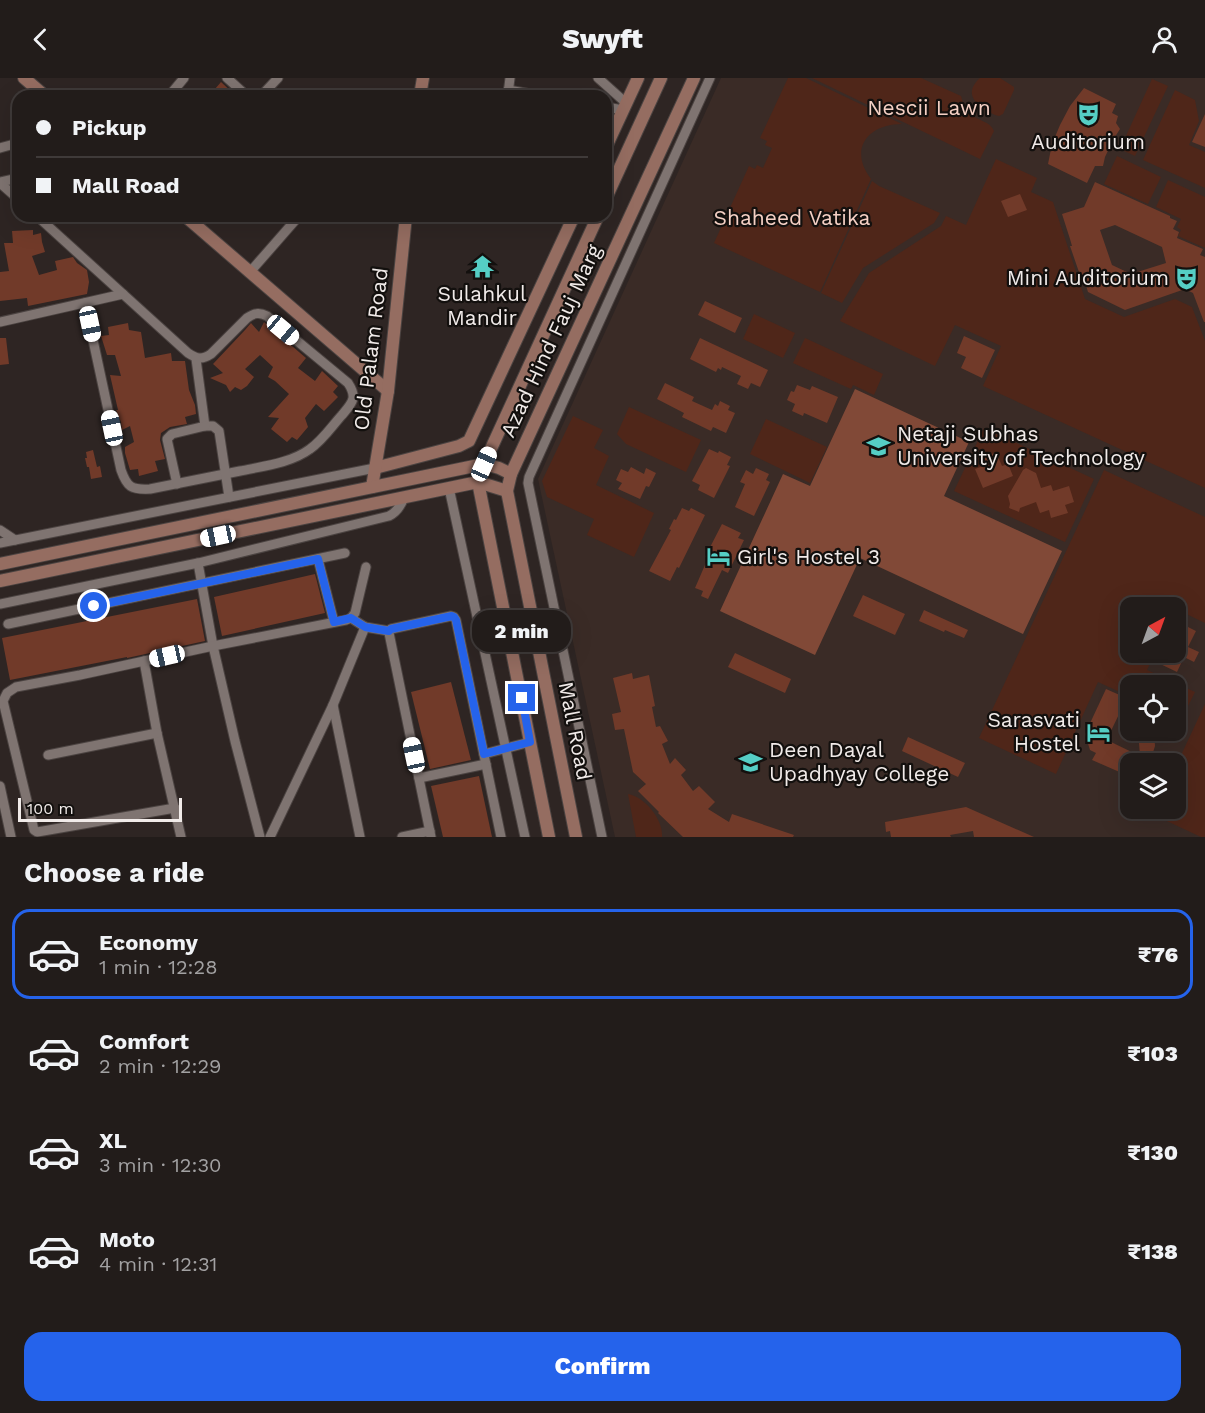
<!DOCTYPE html>
<meta charset="utf-8">
<style>
body{margin:0;font-family:"Work Sans",sans-serif;background:#2e2927;color:#f1f3f6;height:100vh;display:flex;flex-direction:column;font-size:22px;white-space:nowrap}
*{box-sizing:border-box;margin:0}
p{font-size:20px;color:#a2a1a2}
.icon{flex:none;width:33px;height:33px;fill:none;stroke:currentColor;stroke-width:2;stroke-linecap:round;stroke-linejoin:round}
.map{position:relative;height:759px;overflow:hidden}
.drawer{display:flex;flex-direction:column;background:#221c1a;flex:1}
.drawer>*{flex:none}
.banner{position:absolute;left:12px;top:12px;width:600px;height:132px;border-radius:18px;box-shadow:0 6px 24px #0002,0 0 0 2px #3f3a39;display:grid;align-content:center;height:132px;padding:0 24px;background:#221c1a}
.needle{width:39px;rotate:41deg}
.tools{position:absolute;left:1120px;top:519px;display:grid;gap:12px}
.tools a{display:grid;place-items:center;width:66px;height:66px;border-radius:12px;background:#221c1a;box-shadow:0 6px 24px #0002,0 0 0 2px #3f3a39;font-size:30px}
.scale{position:absolute;left:18px;bottom:15px;width:164px;box-sizing:border-box;padding-left:6px;border:3px solid #f1ebe9;border-top:0;font-size:16px;line-height:21px;white-space:nowrap;color:#f1ebe9;-webkit-text-stroke:4px #13100e;paint-order:stroke}
.end{position:absolute;width:27px;height:27px;margin:-14px;border:8px solid #2563eb;background:#fff;box-shadow:0 0 0 3px #fff}
.from{border-radius:50%}
.bubble{position:absolute;height:42px;border-radius:18px;background:#221c1a;box-shadow:0 6px 24px #0002,0 0 0 2px #3f3a39;font-size:20px;font-weight:800;line-height:42px;text-align:center}
.car{position:absolute;width:18px;height:36px;margin:-18px -9px;border-radius:8px;box-shadow:0 0 4px 2px #0007;background:linear-gradient(#fff 24%,#345 0 40%,#fff 0 76%,#345 0 86%,#fff 0)}
.banner b{display:flex;align-items:center;gap:21px;height:57px;font-size:22px}
.banner b+b{border-top:2px solid #3f3a39}
.banner i{width:15px;height:15px;background:#f1f3f6}
ul{padding:0;list-style:none}
li{display:flex;align-items:center;gap:18px;height:90px;margin:0 12px 9px;padding:0 12px;border:3px solid transparent;border-radius:18px}
li div{flex:1}
li b{display:block;font-size:22px}
li em{font-style:normal;font-weight:800}
li.selected{border-color:#2563eb}
li>.icon{width:54px;height:54px;stroke-width:1.5}
h2{padding:0 24px;font-size:27px;line-height:72px}
.cta{display:flex;gap:12px;margin-top:auto;padding:12px 24px}
.cta a{flex:1;height:69px;border-radius:18px;background:#2563eb;color:#fff;font-size:24px;font-weight:800;line-height:69px;text-align:center}
header{display:flex;justify-content:space-between;align-items:center;height:78px;padding:0 24px;background:#221c1a;font-size:27px;font-weight:800}
.map>svg:first-child{display:block}
.built{fill:#3a2b26;fill-rule:evenodd}
.green{fill:#4f2619}
.forest{fill:#814937}
.building{fill:#713a29;fill-rule:evenodd}
.lines{fill:none;stroke-linecap:round;stroke-linejoin:round}
.street-casing{stroke:#4b4341;stroke-width:11}
.secondary-casing{stroke:#4b4341;stroke-width:14}
.street{stroke:#7f7471;stroke-width:9}
.secondary{stroke:#956d61;stroke-width:12}
.route{stroke:#2563eb;stroke-width:8}
.labels{text-anchor:middle;stroke-width:4.5;stroke-linejoin:round;paint-order:stroke}
.park-label{font-size:21px;fill:#f5d0c4;stroke:#13100e}
.poi-label{font-size:21px;fill:#f1ebe9;stroke:#13100e;text-anchor:start}
.street-label{font-size:21px;fill:#f1ebe9;stroke:#13100e}
</style>
<header><svg class="icon" aria-label="back" viewBox="0 0 24 24"><path d="M15 5l-7 7 7 7"/></svg>Swyft<svg class="icon" aria-label="person" viewBox="0 0 24 24"><circle cx="12" cy="8" r="4"/><path d="M4 21q1-7 8-7t8 7"/></svg></header>
<div class="map">
<svg width="1205" height="759" viewBox="0 0 1205 759">
<rect width="100%" height="100%" fill="#2e2523"/>
<!-- built -->
<path class="built" d="M721 0H1205V759H615L538 401ZM1131 530H1176V574H1131ZM1131 608H1176V652H1131ZM1131 686H1176V730H1131Z"/>
<!-- green -->
<g class="green">
<path d="M788 0H806L902 46C868 46 848 71 871 101L820 214 714 165 749 88 755 91 757 87 763 90 772 70 765 67 767 63 760 60Z"/>
<path d="M812 0H921L961 18C963 25 965 31 970 36 978 43 990 43 994 53L980 81Z"/>
<path d="M980 0H1000L1014 9V12L1003 36C1002 36 1000 38 999 38 997 38 991 35 989 34 974 26 964 14 980 0Z"/>
<path d="M1152 1 1168 8 1135 78 1120 71Z"/>
<path d="M1175 12 1195 22 1199 43 1189 67 1205 74V110L1143 82Z"/>
<path d="M1117 78 1161 99 1148 126 1104 106Z"/>
<path d="M996 81 1037 100 1031 114 1053 124 1085 221 1124 239 1175 221 1192 229 1205 263V410L983 308 1001 268 955 247 935 288 840 243 869 195 941 148 946 138 966 147Z"/>
<path d="M1168 102 1205 119V170L1178 158 1181 152 1177 149 1181 141 1156 129Z"/>
<path d="M872 103 879 108 940 135 934 145 863 190 842 225 821 215Z"/>
<path d="M754 236 795 255 783 280 743 261Z"/>
<path d="M805 260 883 296 874 317 853 307 851 311 793 285Z"/>
<path d="M629 329 701 362 686 394 626 366 617 356Z"/>
<path d="M573 338 603 352 594 370 609 378 596 407 654 435 634 479 587 457 594 441 547 419 542 403Z"/>
<path d="M766 341 827 369 810 405 750 376Z"/>
<path d="M984 350 1094 401 1065 464 954 413Z"/>
<path d="M1104 392 1205 439V545L1176 531V530H1131V574L1155 575 1147 592 1195 614 1181 642 1176 640V608H1131V619L1098 604 1056 696 979 660Z"/>
<path d="M1205 626V759H1201L1154 737 1156 731 1176 730V688Z"/>
<path d="M628 716C645 719 663 741 662 759H636Z"/>
</g>
<!-- forest -->
<path class="forest" d="M855 311 969 364 944 418 1062 473 1023 556 860 480 815 577 720 533 783 396 810 408Z"/>
<!-- building -->
<g class="building">
<path d="M221 4 235 17 237 18H209Z"/>
<path d="M1084 10 1116 26 1112 35 1118 38 1116 45 1120 51 1113 62 1105 79 1103 88H1095L1087 105 1048 86 1052 66 1060 47 1070 28Z"/>
<path d="M1205 36V69L1192 64Z"/>
<path d="M1095 104 1170 138V140L1177 143 1173 151 1179 154 1177 160 1203 171 1200 177 1205 179V244H1204L1193 215 1185 211 1125 232 1088 214 1084 201 1083 202 1081 196 1080 197 1070 168H1072L1070 161 1062 136 1084 129ZM1115 147 1162 169 1166 185 1131 196 1112 187 1100 152Z"/>
<path d="M1020 116 1027 132 1008 139 1001 123Z"/>
<path d="M33 152V157L41 155 42 164 45 174 32 178 39 197 57 192 55 183 73 179 77 185 87 192 89 204 87 216 28 228 27 220 0 223V194L9 193 4 165H13L12 153Z"/>
<path d="M705 223 742 240 735 255 698 237Z"/>
<path d="M264 244 306 280 298 290 315 303 322 293 338 308 333 314 338 319 324 333 316 326 305 340 308 349 297 362 292 359 287 364 271 351 279 340 268 339 289 316 275 303 268 299 273 289 260 277 245 291 254 299 247 308 241 312 235 309 230 314 226 307 210 300 223 295 213 286 245 252 251 245 259 254Z"/>
<path d="M128 245 129 252 141 254 145 280 171 275 172 283H185L189 312 195 327 196 336 185 339 187 346 170 349 161 355 160 362 165 381 155 383 158 393 139 398 138 391 130 392 125 375V369L134 364 130 348 122 352 121 344 116 332H118L110 297 121 298 115 277H107L101 258 109 257 108 249Z"/>
<path d="M964 258 995 272 982 300 961 290 966 279 957 275Z"/>
<path d="M0 260H6L9 286 0 287Z"/>
<path d="M700 260 768 292 760 309 751 305 748 311 737 306 741 298 722 289 721 292 718 290 716 294 690 281Z"/>
<path d="M665 305 694 319 692 323 712 332 715 326 718 328 720 323 730 328 728 332 735 335 726 355 713 349 711 353 682 339 684 335 657 321Z"/>
<path d="M797 307 810 312 812 308 838 319 827 345 804 335 803 338 792 333 795 326 787 322 791 313 794 314Z"/>
<path d="M709 371 718 375 719 373 731 379 727 387 730 388 714 420 698 412 700 407 692 403Z"/>
<path d="M93 372 97 389 100 388 102 399 91 401 89 389H87L85 380H87L86 374Z"/>
<path d="M996 374 1002 388 1008 386 1013 398 983 410 975 391 983 388 980 381Z"/>
<path d="M631 389 644 396 646 390 656 395 649 409 646 408 640 421 618 411 622 405 616 402 621 391 628 394Z"/>
<path d="M756 390 769 396 766 402 770 404 754 438 735 429 745 406 740 404 746 392 753 396Z"/>
<path d="M1026 390 1036 395 1041 410 1051 407 1053 413 1069 408 1074 424 1065 427 1068 435 1051 440 1049 432 1040 435 1036 424 1020 430 1019 434 1009 430 1010 426 1008 418 1023 392Z"/>
<path d="M682 430 689 433 691 430 705 437 679 490 677 489 670 503 649 493 671 452 669 451 674 441 676 442Z"/>
<path d="M722 446 741 455 738 460 744 462 728 495 722 492 708 521 701 518 703 513 695 510 708 480 705 479Z"/>
<path d="M315 496 325 535 222 558 214 519Z"/>
<path d="M863 517 905 536 895 557 853 538Z"/>
<path d="M197 521 205 563 127 580V579L10 602 2 560Z"/>
<path d="M924 532 968 552 964 560 945 552 944 554 919 543Z"/>
<path d="M1176 543 1196 553 1188 569 1199 574 1194 584 1184 579 1177 594 1154 583 1158 574H1176Z"/>
<path d="M735 575 791 601 785 615 728 589Z"/>
<path d="M632 595 633 601 649 597 655 628 652 629 656 649 660 648 668 663 662 666 670 686 675 680 686 692 681 697 693 713 699 708 715 724 708 731 729 744 732 736 794 757 793 759H683L658 735 659 734 638 713 646 706 633 694 624 651 615 652 612 636 621 634 613 600Z"/>
<path d="M451 604 471 682 430 691 411 614Z"/>
<path d="M1106 611 1131 622V640L1122 630 1109 657 1111 664 1140 678 1138 652H1154L1155 668 1150 684 1154 686H1131V699L1092 682 1096 675 1090 672 1085 656Z"/>
<path d="M908 659 965 685 958 699 902 673Z"/>
<path d="M479 698 492 759H443L431 708Z"/>
<path d="M966 729 1034 759H974L973 753 950 757 951 759H891L890 753 886 754 885 744Z"/>
</g>
<g class="lines">
<defs>
<g id="street">
<path d="M227 0 247 18"/>
<path d="M598 0 626 25"/>
<path d="M508 12 542 18"/>
<path d="M508 16 510 0"/>
<path d="M169 18 184 0"/>
<path d="M261 18 278 0"/>
<path d="M606 29 623 32"/>
<path d="M0 70 18 65"/>
<path d="M0 104 18 100"/>
<path d="M0 105 18 121"/>
<path d="M37 138 188 275C197 281 202 282 211 276L247 240C254 235 259 234 267 238L348 305C358 320 352 325 342 337 332 348 323 362 310 371 291 385 264 388 240 393 210 399 180 405 150 411 131 412 127 409 121 392L85 225"/>
<path d="M250 194 299 138"/>
<path d="M0 244 123 216"/>
<path d="M196 281 205 348H213L219 353 229 419"/>
<path d="M177 406 167 361 172 356 205 348"/>
<path d="M449 410 525 759"/>
<path d="M0 452 15 462"/>
<path d="M0 465 375 390"/>
<path d="M318 481 334 544"/>
<path d="M198 485 213 568 235 663 260 759"/>
<path d="M0 526 198 485 389 438C397 434 401 428 404 419"/>
<path d="M8 546 345 475"/>
<path d="M365 549 389 553"/>
<path d="M144 583 157 655 181 759"/>
<path d="M333 627 360 759"/>
<path d="M484 676 530 664"/>
<path d="M48 677 157 655"/>
<path d="M419 700 486 686"/>
<path d="M0 708 11 759"/>
<path d="M175 730 43 753 37 754 34 752 3 623 7 615 16 609 80 597 213 568 346 542 351 540 355 535 366 489"/>
<path d="M270 759 333 627 365 549 351 540"/>
<path d="M402 759 430 753"/>
<path d="M431 759 389 555 391 551 451 538 454 539 456 542 501 759"/>
<path d="M602 759 528 405 529 399 710 0"/>
</g>
<g id="secondary">
<path d="M24 0 45 18"/>
<path d="M420 18 423 0"/>
<path d="M606 69 638 0"/>
<path d="M606 120 661 0"/>
<path d="M185 138 388 313"/>
<path d="M375 390 459 368 469 363 574 138"/>
<path d="M372 409 388 313 406 138"/>
<path d="M0 486 484 386 499 390 511 396"/>
<path d="M0 503 478 404 507 413"/>
<path d="M549 759 478 404 484 386 598 138"/>
<path d="M576 759 507 413 511 396 694 0"/>
</g>
</defs>
<!-- street casing -->
<use href="#street" class="street-casing"/>
<!-- secondary casing -->
<use href="#secondary" class="secondary-casing"/>
<!-- street -->
<use href="#street" class="street"/>
<!-- secondary -->
<use href="#secondary" class="secondary"/>
</g>
<g class="lines">
<!-- route -->
<path class="route" d="M94 528 318 481 334 544 351 540 365 549 389 553 391 551 452 538 454 539 456 542 484 676 530 664 522 620"/>
</g>
<!-- icons -->
<defs>
<symbol id="theatre-bare" viewBox="-9 -9 18 18"><path d="M-5-5.5Q0-4 5-5.5V0Q5 5 0 6Q-5 5-5 0ZM-3.3-2.5H-1v1.5H-3.3ZM1-2.5H3.3v1.5H1ZM-2.8 1Q0 5.5 2.8 1Z" fill="#55cec5" stroke="#13100e" stroke-width="2.5" paint-order="stroke"/></symbol>
<symbol id="temple-bare" viewBox="-9 -9 18 18"><path d="M0-6L5-2H3V0L6.5 2.5H4V6H1.5V3h-3V6H-4V2.5H-6.5L-3 0V-2H-5Z" fill="#55cec5" stroke="#13100e" stroke-width="2.5" paint-order="stroke"/></symbol>
<symbol id="university-bare" viewBox="-9 -9 18 18"><path d="M0-5L7-2L0 1L-7-2ZM-4 1L0 2.5L4 1V4Q0 6-4 4Z" fill="#55cec5" stroke="#13100e" stroke-width="2.5" paint-order="stroke"/></symbol>
<symbol id="hotel-bare" viewBox="-9 -9 18 18"><path d="M-6-4.5h1.5V1H6V5H4.5V3h-9V5H-6ZM-4 0a1.8 1.8 0 1 1 3.6 0ZM.5 0V-2.5h3Q6-2.5 6 0Z" fill="#55cec5" stroke="#13100e" stroke-width="2.5" paint-order="stroke"/></symbol>
</defs>
<g fill-rule="evenodd">
<use href="#theatre-bare" x="1072" y="20" width="33" height="33"/>
<use href="#temple-bare" x="466" y="172" width="33" height="33"/>
<use href="#theatre-bare" x="1170" y="184" width="33" height="33"/>
<use href="#university-bare" x="862" y="352" width="33" height="33"/>
<use href="#hotel-bare" x="702" y="462" width="33" height="33"/>
<use href="#hotel-bare" x="1082" y="638" width="33" height="33"/>
<use href="#university-bare" x="734" y="668" width="33" height="33"/>
</g>
<g class="labels">
<!-- park labels -->
<g class="park-label">
<text x="929" y="37">Nescii Lawn</text>
<text x="792" y="147">Shaheed Vatika</text>
</g>
<!-- poi labels -->
<g class="poi-label">
<text x="1088" y="71" text-anchor="middle">Auditorium</text>
<text x="1169" y="207" text-anchor="end">Mini Auditorium</text>
<text x="482" y="223" text-anchor="middle">Sulahkul<tspan x="482" dy="24">Mandir</tspan></text>
<text x="897" y="363">Netaji Subhas<tspan x="897" dy="24">University of Technology</tspan></text>
<text x="737" y="486">Girl's Hostel 3</text>
<text x="1080" y="649" text-anchor="end">Sarasvati<tspan x="1080" dy="24">Hostel</tspan></text>
<text x="769" y="679">Deen Dayal<tspan x="769" dy="24">Upadhyay College</tspan></text>
</g>
<!-- street labels -->
<g class="street-label">
<text transform="translate(551 263) rotate(-65)" y="7">Azad Hind Fauj Marg</text>
<text transform="translate(371 271) rotate(-83)" y="7">Old Palam Road</text>
<text transform="translate(575 653) rotate(79)" y="7">Mall Road</text>
</g>
</g>
</svg>
<div class="tools">
<a><svg class="needle" viewBox="-14 -14 28 28"><path d="M0-13l5 13h-10z" fill="#e53935"/><path d="M0 13l5-13h-10z" fill="#a2a1a2"/></svg></a>
<a><svg class="icon" aria-label="locate" viewBox="0 0 24 24"><circle cx="12" cy="12" r="6"/><path d="M12 2v4M12 18v4M2 12h4M18 12h4"/></svg></a>
<a><svg class="icon" aria-label="layers" viewBox="0 0 24 24"><path d="M12 4l9 5-9 5-9-5zM3 14l9 5 9-5"/></svg></a>
</div>
<div class="scale">100 m</div>
<i class="end from" style="left:94px;top:528px"></i>
<i class="end" style="left:522px;top:620px"></i>
<div class="bubble" style="left:472px;top:532px;width:99px">2 min</div>
<i class="car" style="left:90px;top:246px;rotate:168deg"></i>
<i class="car" style="left:283px;top:252px;rotate:130deg"></i>
<i class="car" style="left:112px;top:350px;rotate:348deg"></i>
<i class="car" style="left:484px;top:386px;rotate:24deg"></i>
<i class="car" style="left:218px;top:458px;rotate:258deg"></i>
<i class="car" style="left:167px;top:578px;rotate:257deg"></i>
<i class="car" style="left:414px;top:677px;rotate:348deg"></i>
<div class="banner">
<b><i class="from"></i>Pickup</b>
<b><i></i>Mall Road</b>
</div>
</div>
<section class="drawer">
<h2>Choose a ride</h2>
<ul>
<li class="selected"><svg class="icon" aria-label="car" viewBox="0 0 24 24"><path d="M5 17H2v-5l4-1 3-4h7l3 4 3 1v5h-3M9 17h6M6 11h13"/><circle cx="7" cy="17" r="2"/><circle cx="17" cy="17" r="2"/></svg><div><b>Economy</b><p>1 min · 12:28</p></div><em>₹76</em></li>
<li><svg class="icon" aria-label="car" viewBox="0 0 24 24"><path d="M5 17H2v-5l4-1 3-4h7l3 4 3 1v5h-3M9 17h6M6 11h13"/><circle cx="7" cy="17" r="2"/><circle cx="17" cy="17" r="2"/></svg><div><b>Comfort</b><p>2 min · 12:29</p></div><em>₹103</em></li>
<li><svg class="icon" aria-label="car" viewBox="0 0 24 24"><path d="M5 17H2v-5l4-1 3-4h7l3 4 3 1v5h-3M9 17h6M6 11h13"/><circle cx="7" cy="17" r="2"/><circle cx="17" cy="17" r="2"/></svg><div><b>XL</b><p>3 min · 12:30</p></div><em>₹130</em></li>
<li><svg class="icon" aria-label="car" viewBox="0 0 24 24"><path d="M5 17H2v-5l4-1 3-4h7l3 4 3 1v5h-3M9 17h6M6 11h13"/><circle cx="7" cy="17" r="2"/><circle cx="17" cy="17" r="2"/></svg><div><b>Moto</b><p>4 min · 12:31</p></div><em>₹138</em></li>
</ul>
<div class="cta"><a>Confirm</a></div>
</section>
